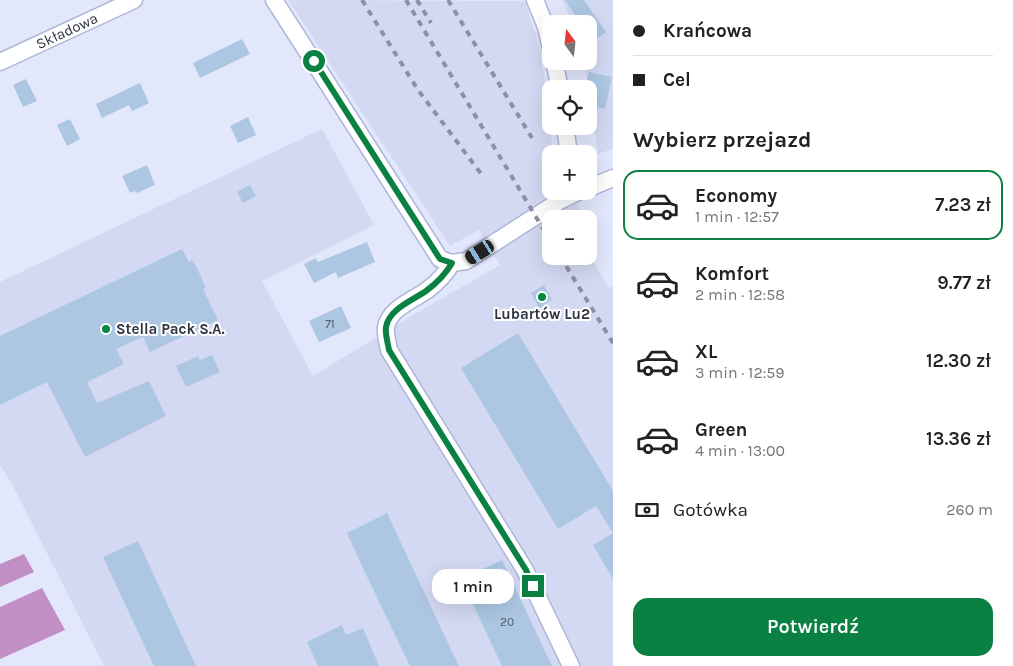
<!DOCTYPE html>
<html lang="pl">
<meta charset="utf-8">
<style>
body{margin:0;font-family:Karla,sans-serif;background:#f2f2f2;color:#222;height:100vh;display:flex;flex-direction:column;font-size:19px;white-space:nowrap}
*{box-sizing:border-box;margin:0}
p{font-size:16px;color:#767676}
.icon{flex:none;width:28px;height:28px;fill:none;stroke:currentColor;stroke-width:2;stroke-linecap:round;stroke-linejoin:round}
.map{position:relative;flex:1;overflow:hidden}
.sheet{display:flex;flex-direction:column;background:#fff;width:400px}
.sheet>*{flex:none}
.banner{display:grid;align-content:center;height:110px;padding:0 20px;background:#fff}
.needle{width:32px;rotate:345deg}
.buttons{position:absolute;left:542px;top:15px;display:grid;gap:10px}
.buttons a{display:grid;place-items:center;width:55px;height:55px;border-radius:10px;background:#fff;box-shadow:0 5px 20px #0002;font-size:25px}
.end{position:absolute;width:22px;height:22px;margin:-11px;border:6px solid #0b8043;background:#fff;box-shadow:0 0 0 2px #fff}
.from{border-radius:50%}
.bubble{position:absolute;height:35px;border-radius:15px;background:#fff;box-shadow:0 5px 20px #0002;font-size:16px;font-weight:600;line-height:35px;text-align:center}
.car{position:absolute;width:15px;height:30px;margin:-15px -8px;border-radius:6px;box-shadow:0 0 4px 1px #0007;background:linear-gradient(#222 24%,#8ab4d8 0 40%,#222 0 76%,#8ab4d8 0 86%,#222 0)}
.banner b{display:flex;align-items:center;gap:18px;height:48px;font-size:19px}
.banner b+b{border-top:1px solid #e0e0e0}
.banner i{width:12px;height:12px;background:#222}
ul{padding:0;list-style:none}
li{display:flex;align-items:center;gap:15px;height:70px;margin:0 10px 8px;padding:0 10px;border:2px solid transparent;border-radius:15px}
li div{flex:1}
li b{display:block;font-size:19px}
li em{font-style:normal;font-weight:600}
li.selected{border-color:#0b8043}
li>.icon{width:45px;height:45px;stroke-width:1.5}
h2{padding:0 20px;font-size:22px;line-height:60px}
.pay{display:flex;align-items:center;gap:12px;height:55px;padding:0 20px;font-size:19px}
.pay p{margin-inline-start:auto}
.primary-button{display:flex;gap:10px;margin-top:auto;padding:10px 20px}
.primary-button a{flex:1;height:58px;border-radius:15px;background:#0b8043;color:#fff;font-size:20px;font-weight:600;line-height:58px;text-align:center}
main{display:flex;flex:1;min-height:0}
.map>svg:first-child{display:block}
.built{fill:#d3d9f2}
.forest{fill:#c28ec6}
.building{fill:#adc7e3}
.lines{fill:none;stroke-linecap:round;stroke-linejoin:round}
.minor-casing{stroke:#aeb6d7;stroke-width:19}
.minor{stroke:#fff;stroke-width:16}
.rail{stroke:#8c90a2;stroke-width:4;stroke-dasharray:6 6;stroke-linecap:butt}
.route{stroke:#0b8043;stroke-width:6}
.poi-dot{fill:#084;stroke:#fff;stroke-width:2}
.labels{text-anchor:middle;stroke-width:4;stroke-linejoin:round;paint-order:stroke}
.number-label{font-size:12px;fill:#4f586a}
.street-label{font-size:15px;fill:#303341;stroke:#fff}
.poi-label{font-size:15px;font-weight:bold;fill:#303341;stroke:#fff}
</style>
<main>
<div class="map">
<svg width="613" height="666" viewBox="0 0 613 666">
<rect width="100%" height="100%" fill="#e2e7fc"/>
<!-- built -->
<g class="built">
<path d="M288 0 525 1 541 52 553 154H551V191H569L585 219H551V256H589V254L609 288 613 286V666H104L11 482 0 465V282L322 129 374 225 262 281 313 376 403 321 500 265 479 230 450 246Z"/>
<path d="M562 0H613V149L598 154 584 61H589V24H573Z"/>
</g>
<!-- forest -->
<g class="forest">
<path d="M24 554 34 572 0 587V564Z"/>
<path d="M42 588 65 630 0 659V607Z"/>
</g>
<!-- building -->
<g class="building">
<path d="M565 0H584L606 32 589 44V24H581Z"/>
<path d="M242 39 250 54 200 78 193 63Z"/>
<path d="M589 72 612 77 605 109 589 105V89H585Z"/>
<path d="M26 79 37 101 23 107 13 85Z"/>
<path d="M140 83 149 103 132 111 129 105 102 118 96 104Z"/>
<path d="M248 117 256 135 238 143 230 126Z"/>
<path d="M70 119 80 139 67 146 57 125Z"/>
<path d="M147 165 155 185 137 193 135 191 130 193 122 176Z"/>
<path d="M250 185 256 196 243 203 237 192Z"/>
<path d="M367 242 375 262 338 278 336 272 314 283 304 264 316 258 318 262Z"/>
<path d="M182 249 189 262 192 260 197 268 206 288 203 289 218 320 150 352 143 337 116 349 124 364 87 382 97 403 149 381 166 416 85 457 47 382 0 405V336Z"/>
<path d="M544 285 552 300 539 308 531 293Z"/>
<path d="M341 306 351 328 319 342 309 321Z"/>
<path d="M518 333 613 491V579L593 545 613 533 596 506 558 529 461 368Z"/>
<path d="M212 355 220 372 186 387 176 366 198 356 200 360Z"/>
<path d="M387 513 446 639 459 666H410L361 564 347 533Z"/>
<path d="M138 541 196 666H154L103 557Z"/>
<path d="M502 560 552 666H502L461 579Z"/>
<path d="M342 625 346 635 363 628 379 666H318L307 642Z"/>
</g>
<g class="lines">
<defs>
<g id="minor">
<path d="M274 0 440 259 452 263 466 261 561 200 580 191"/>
<path d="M535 0 546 27 551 49"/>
<path d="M554 61 560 89"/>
<path d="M0 62 134 0"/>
<path d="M565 126 569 154"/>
<path d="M589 188 613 178"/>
<path d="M452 263C445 275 437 283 426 291 413 300 389 309 386 327 385 335 388 343 389 350L525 570 571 666"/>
</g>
</defs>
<!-- minor casing -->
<use href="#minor" class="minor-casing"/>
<!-- minor -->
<use href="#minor" class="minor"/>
<!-- rail -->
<g class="rail">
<path d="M362 0 418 90 482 175"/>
<path d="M406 0 551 242"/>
<path d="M417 0 431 23"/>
<path d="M448 0 532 138"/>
<path d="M560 256 613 343"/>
</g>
</g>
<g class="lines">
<!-- route -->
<path class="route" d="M314 61 440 259 452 263C445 275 437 283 426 291 413 300 389 309 386 327 385 335 388 343 389 350L526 570 533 586"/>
</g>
<!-- markers -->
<g class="poi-dot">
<circle cx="542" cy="297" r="5"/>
<circle cx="106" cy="329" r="5"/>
</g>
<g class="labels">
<!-- number labels -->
<g class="number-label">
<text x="330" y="328">71</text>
<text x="507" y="626">20</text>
</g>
<!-- street labels -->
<g class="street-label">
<text transform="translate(67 31) rotate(-25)" y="5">Składowa</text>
</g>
<!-- poi labels -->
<g class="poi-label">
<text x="542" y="319">Lubartów Lu2</text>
<text x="116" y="334" text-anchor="start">Stella Pack S.A.</text>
</g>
</g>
</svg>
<div class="buttons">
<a><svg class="needle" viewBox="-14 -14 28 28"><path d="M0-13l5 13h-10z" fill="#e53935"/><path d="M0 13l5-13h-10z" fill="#767676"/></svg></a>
<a><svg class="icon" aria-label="locate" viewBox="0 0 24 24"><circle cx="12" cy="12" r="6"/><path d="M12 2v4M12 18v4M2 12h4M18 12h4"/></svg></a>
<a>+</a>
<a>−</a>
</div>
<i class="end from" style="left:314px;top:61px"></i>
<i class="end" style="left:533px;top:586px"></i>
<div class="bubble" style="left:432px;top:569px;width:82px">1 min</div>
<i class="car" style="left:480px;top:252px;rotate:238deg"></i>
</div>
<section class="sheet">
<div class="banner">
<b><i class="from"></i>Krańcowa</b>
<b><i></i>Cel</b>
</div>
<h2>Wybierz przejazd</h2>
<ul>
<li class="selected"><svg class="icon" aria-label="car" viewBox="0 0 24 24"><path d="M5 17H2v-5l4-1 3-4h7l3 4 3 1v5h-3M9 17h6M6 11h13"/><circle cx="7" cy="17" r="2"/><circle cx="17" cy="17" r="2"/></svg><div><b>Economy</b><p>1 min · 12:57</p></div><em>7.23 zł</em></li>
<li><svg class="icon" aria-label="car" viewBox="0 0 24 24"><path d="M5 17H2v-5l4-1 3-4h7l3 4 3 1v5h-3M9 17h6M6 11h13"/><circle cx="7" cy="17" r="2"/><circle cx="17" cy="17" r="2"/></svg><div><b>Komfort</b><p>2 min · 12:58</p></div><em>9.77 zł</em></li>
<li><svg class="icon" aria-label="car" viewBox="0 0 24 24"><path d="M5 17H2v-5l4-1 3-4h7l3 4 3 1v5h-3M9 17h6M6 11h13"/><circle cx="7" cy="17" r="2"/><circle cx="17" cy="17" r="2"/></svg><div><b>XL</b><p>3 min · 12:59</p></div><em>12.30 zł</em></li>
<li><svg class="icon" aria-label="car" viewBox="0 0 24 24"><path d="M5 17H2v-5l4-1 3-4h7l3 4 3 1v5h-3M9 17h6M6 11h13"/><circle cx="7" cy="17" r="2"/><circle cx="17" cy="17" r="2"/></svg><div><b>Green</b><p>4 min · 13:00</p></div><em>13.36 zł</em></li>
</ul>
<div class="pay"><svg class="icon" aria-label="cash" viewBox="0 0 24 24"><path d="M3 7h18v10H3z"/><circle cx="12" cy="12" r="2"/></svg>Gotówka<p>260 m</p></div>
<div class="primary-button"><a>Potwierdź</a></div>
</section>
</main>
